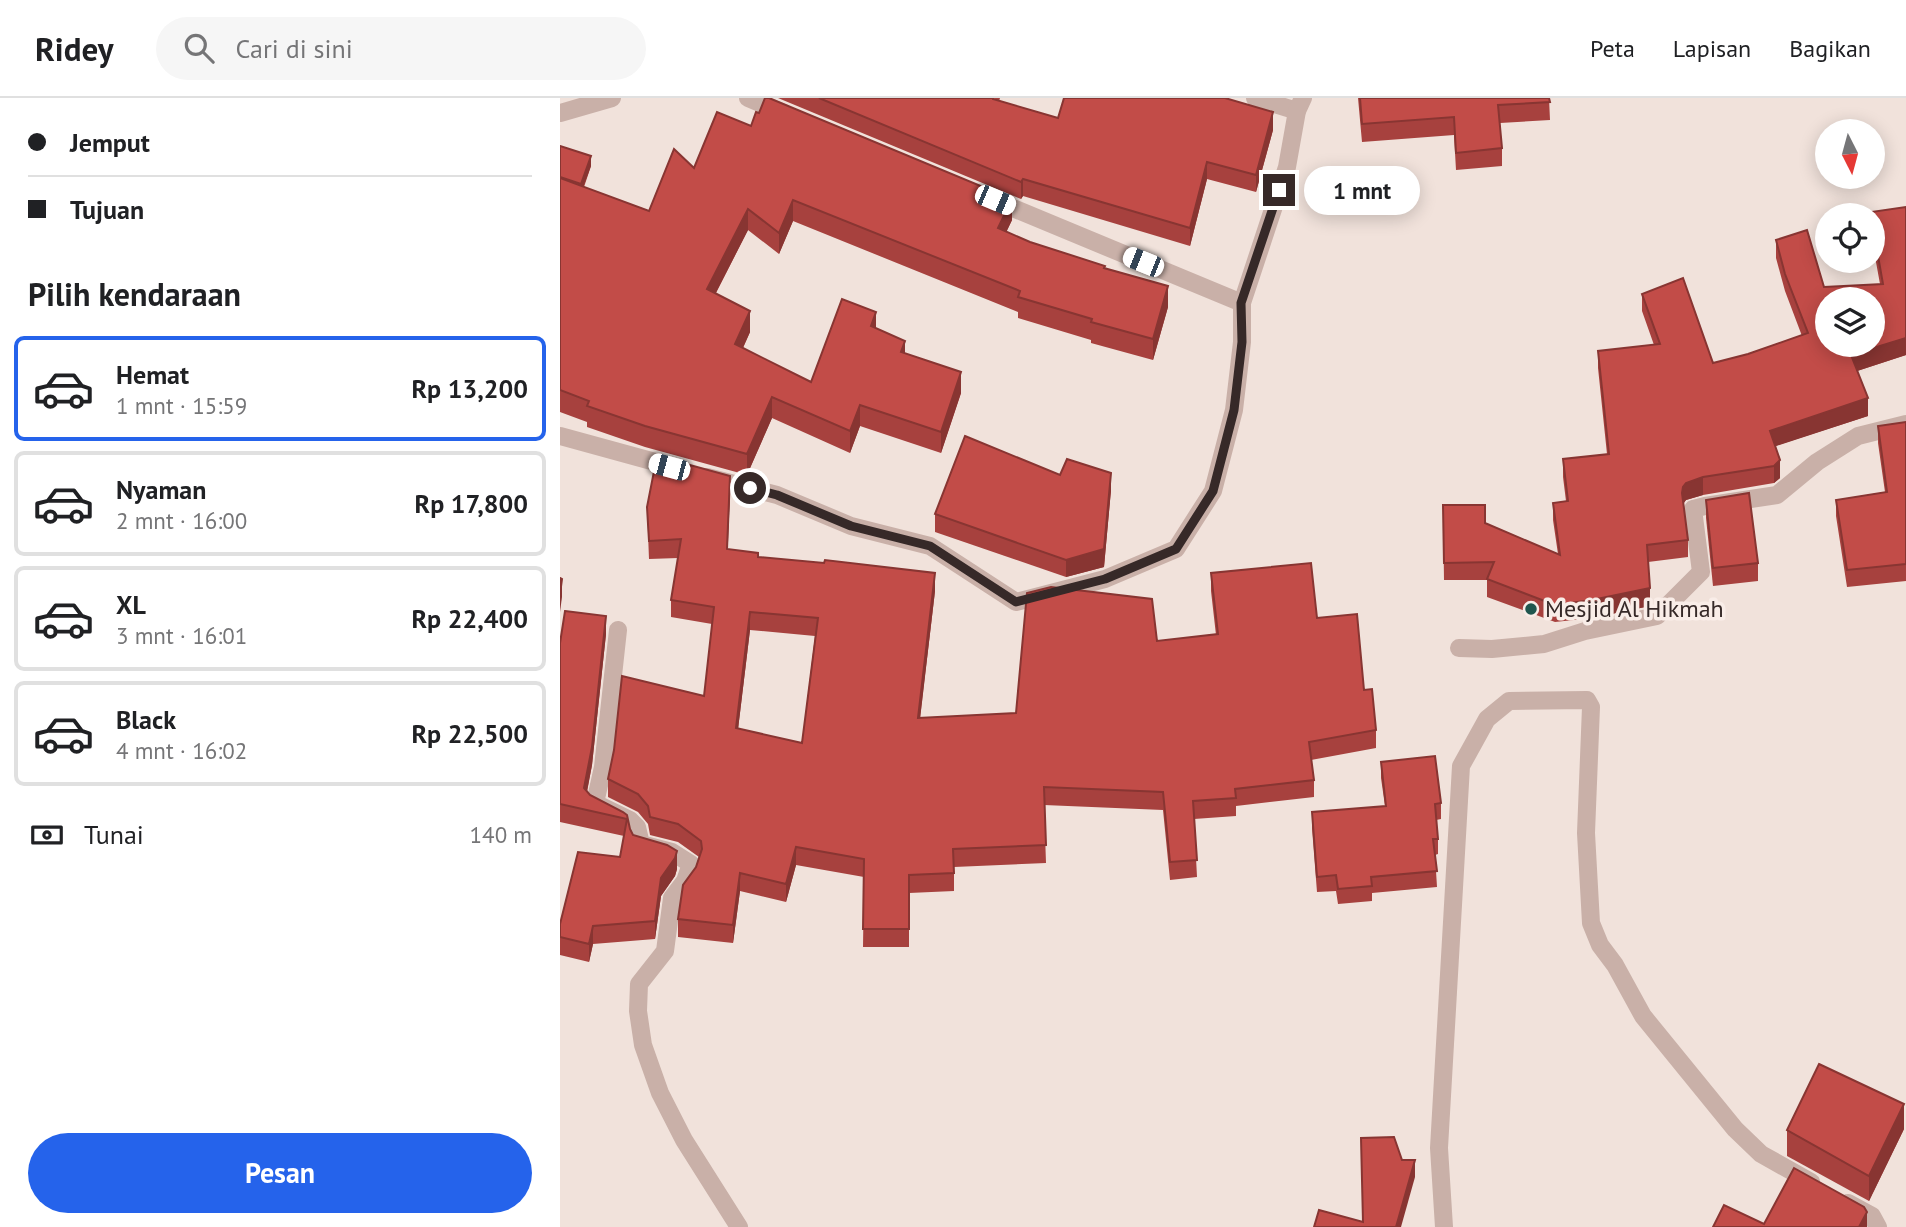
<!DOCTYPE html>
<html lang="id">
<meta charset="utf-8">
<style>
body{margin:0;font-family:"PT Sans",sans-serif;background:#f6f6f6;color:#202124;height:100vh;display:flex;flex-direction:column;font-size:26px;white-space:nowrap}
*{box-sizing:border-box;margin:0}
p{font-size:23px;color:#757577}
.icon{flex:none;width:38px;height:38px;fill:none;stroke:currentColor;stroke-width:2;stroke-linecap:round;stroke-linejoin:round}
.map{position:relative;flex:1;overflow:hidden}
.panel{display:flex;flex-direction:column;background:#fff;width:560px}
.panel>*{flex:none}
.banner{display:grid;align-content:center;height:154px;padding:0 28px;background:#fff}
.needle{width:46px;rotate:174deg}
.fabs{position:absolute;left:1255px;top:21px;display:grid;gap:14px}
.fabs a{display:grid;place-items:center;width:70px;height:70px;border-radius:50%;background:#fff;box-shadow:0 4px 18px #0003;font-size:35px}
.end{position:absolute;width:32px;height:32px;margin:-16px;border:9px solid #362928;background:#fff;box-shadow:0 0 0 4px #fff}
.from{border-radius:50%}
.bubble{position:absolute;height:49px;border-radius:24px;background:#fff;box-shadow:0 4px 18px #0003;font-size:23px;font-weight:800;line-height:49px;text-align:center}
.car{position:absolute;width:21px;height:42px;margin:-21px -10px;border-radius:9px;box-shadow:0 0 5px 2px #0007;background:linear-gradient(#fff 24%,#345 0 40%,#fff 0 76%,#345 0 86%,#fff 0)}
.banner b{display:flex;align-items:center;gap:24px;height:66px;font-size:26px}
.banner b+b{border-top:2px solid #e0e0e0}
.banner i{width:18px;height:18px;background:#202124}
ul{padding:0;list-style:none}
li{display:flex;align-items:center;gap:21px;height:105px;margin:0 14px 10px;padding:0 14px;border:4px solid #e0e0e0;border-radius:10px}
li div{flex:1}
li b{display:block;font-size:26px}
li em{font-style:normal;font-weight:800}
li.selected{border-color:#2563eb}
li>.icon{width:63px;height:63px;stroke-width:1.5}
h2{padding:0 28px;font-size:32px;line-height:84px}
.pay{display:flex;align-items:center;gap:18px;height:77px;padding:0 28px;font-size:26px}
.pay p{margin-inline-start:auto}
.primary-button{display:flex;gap:14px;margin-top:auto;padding:14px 28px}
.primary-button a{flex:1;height:80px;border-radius:42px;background:#2563eb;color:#fff;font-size:28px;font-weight:800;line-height:80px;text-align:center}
header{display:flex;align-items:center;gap:42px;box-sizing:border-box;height:98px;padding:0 35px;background:#fff;border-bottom:2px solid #e0e0e0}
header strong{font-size:33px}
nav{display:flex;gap:38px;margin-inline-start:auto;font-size:24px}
.search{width:490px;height:63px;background:#f6f6f6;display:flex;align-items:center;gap:18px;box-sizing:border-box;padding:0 24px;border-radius:38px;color:#757577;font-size:26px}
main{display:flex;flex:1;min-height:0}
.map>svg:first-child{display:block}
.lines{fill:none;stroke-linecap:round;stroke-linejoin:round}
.minor{stroke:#c9b0a8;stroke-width:18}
.wall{fill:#a7413e;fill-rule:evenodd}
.shaded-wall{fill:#883532}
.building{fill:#c24c48;stroke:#883532;stroke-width:2;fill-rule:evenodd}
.route{stroke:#362928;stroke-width:9}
.poi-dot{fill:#1f564e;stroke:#f9ede8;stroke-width:2.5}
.labels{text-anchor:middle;stroke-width:7;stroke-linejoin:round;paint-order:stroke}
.poi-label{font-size:24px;fill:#362928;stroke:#f9ede8;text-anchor:start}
</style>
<header>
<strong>Ridey</strong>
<div class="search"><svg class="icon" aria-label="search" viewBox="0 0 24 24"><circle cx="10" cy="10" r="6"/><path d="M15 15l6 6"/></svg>Cari di sini</div>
<nav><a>Peta</a><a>Lapisan</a><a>Bagikan</a></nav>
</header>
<main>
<section class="panel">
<div class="banner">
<b><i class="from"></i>Jemput</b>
<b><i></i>Tujuan</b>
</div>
<h2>Pilih kendaraan</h2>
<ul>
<li class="selected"><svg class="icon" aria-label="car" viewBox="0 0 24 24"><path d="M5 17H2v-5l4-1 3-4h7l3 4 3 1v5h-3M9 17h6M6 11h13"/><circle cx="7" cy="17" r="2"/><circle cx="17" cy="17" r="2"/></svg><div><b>Hemat</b><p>1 mnt · 15:59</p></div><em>Rp 13,200</em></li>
<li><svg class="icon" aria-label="car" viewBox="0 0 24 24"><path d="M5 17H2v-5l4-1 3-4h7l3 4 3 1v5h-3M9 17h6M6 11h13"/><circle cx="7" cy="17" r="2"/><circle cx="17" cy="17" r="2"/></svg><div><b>Nyaman</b><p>2 mnt · 16:00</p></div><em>Rp 17,800</em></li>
<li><svg class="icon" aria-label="car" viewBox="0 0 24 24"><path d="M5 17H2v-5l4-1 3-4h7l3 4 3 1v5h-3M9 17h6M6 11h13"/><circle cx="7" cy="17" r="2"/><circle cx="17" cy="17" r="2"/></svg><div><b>XL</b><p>3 mnt · 16:01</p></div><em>Rp 22,400</em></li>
<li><svg class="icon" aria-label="car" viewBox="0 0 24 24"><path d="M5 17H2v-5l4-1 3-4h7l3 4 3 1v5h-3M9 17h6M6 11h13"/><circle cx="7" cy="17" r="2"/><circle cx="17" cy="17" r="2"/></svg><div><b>Black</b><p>4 mnt · 16:02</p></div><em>Rp 22,500</em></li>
</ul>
<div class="pay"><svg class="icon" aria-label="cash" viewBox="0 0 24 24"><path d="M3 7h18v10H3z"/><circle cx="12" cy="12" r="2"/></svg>Tunai<p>140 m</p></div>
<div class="primary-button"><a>Pesan</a></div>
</section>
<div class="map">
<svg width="1346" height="1129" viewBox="0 0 1346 1129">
<rect width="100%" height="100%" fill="#f1e2db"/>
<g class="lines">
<!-- minor -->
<g class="minor">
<path d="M188 0 224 15"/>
<path d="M695 0 737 13"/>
<path d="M0 15 52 0"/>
<path d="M431 101 682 205"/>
<path d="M0 338 117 370"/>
<path d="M147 379 217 397 291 428 370 448 456 504 545 481 616 451 653 393 674 312 682 244V205L727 69 737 13 743 0"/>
<path d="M58 532 43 669 35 705 70 722 77 729 81 746 112 754 131 766 125 783 112 800 105 853 79 886 78 913 83 947 100 995 124 1042 179 1129"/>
<path d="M899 550 932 551 984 546 1025 533 1097 518 1141 474 1133 411 1145 408 1217 397 1257 364 1298 338 1346 326"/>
<path d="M1288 1105 1312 1118 1318 1129"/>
<path d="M884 1129 879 1050 901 668 927 621 949 603 1027 602 1031 609 1026 735 1031 825 1040 847 1055 867 1083 918 1175 1031 1201 1056 1251 1084"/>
</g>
</g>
<!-- wall -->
<g class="wall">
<path d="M218 0H440L439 3 498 20 713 32 696 94 647 81 630 148 463 98 461 101Z"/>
<path d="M798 0H989L990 22 940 25 942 50V68L896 72 894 37 802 44Z"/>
<path d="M191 28 452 122 446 134 470 144 545 170 608 209 593 262 531 245V242L458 220V214L233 123 219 156 188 132 156 195 190 234 183 250 251 284 316 231 345 255 401 295 381 355 300 328 290 355 212 320 187 377 85 349 27 329V324L0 314V48L31 68 24 89 89 113 134 70Z"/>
<path d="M1346 109V257L1297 273 1308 318 1215 348 1220 380 1214 385 1143 397 1126 402 1123 406 1128 442V459L1088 464 1090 508 1032 520 995 524 927 499V482H884L883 407 998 456 993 422V405L1006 403 1003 379V361L1047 356 1038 270V253L1094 247 1082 213V196L1153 265 1188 256 1242 238 1225 193 1216 160V142L1264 189 1320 186 1312 142V117H1311V114Z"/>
<path d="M1346 324V483L1287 489 1276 418V402L1325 394 1318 345V328Z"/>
<path d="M500 377 551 392 544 469 506 479 375 434V416Z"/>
<path d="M170 396 167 451 198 459 375 493 360 620 456 615 597 543 656 537 651 493V475L757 520 804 592 816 632V650L751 662 754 682V699L676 708V718L634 721 637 779 610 782 603 712 484 707 486 765 394 769V793L349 795V849H303L304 779 236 767 226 804 180 793 173 845 118 839V821L139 759 118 744 90 737 88 726 78 714 48 699V681L144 598 152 526 111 519V502L118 460 89 461 87 409ZM190 532 255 538 242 645 178 631Z"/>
<path d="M1146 402 1198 465V483L1153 488 1146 420Z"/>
<path d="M46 536 32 667 27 694 30 697 67 717 70 731 73 737 117 771 115 778 101 798 95 841 33 846 29 864 0 857V826L60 759 64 738 0 724V545Z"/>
<path d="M821 664 881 705V721L876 722 878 741V756L875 757 877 789 812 795V803L778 806 776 793 757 794 752 730V714L825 708 821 680Z"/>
<path d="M1344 1031 1309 1103 1227 1058V1032Z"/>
</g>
<!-- shaded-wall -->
<g class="shaded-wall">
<path d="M713 14V32L696 94V77Z"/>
<path d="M31 58V68L21 95V86Z"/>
<path d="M647 64V81L630 148V130Z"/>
<path d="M463 81V98L461 101V84Z"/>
<path d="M452 101V122L438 152V130Z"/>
<path d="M233 102V123L219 156V135Z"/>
<path d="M188 111V132L147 212V191Z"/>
<path d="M608 188V209L593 262V241Z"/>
<path d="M190 213V234L175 267V246Z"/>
<path d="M316 214V235L311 228Z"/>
<path d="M1346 240V257L1291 275V257Z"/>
<path d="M345 243V264L341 254Z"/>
<path d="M401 274V295L381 355V334Z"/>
<path d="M212 299V320L187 377V356Z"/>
<path d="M1308 300V318L1210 350V333Z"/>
<path d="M300 307V328L290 355V333Z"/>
<path d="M1220 362V380L1214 385V368Z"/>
<path d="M551 375V392L544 469 506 479V462Z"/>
<path d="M170 378V396L167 469V451Z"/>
<path d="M1143 379V397L1126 402 1123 406 1122 395 1123 389 1126 385Z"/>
<path d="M375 475V493L358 638V620Z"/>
<path d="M2 481V499L0 514V496Z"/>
<path d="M1090 490V508L1032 520V502Z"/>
<path d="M190 514V532L176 648V630Z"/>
<path d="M46 518V536L32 667 24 708V690Z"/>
<path d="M236 749V767L226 804V786Z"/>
<path d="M117 753V771L115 778 101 798 95 841V823L101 780Z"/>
<path d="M180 775V793L173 845V827Z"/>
<path d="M33 828V846L29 864V846Z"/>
<path d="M1344 1006V1031L1309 1103V1078Z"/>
<path d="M855 1062V1079L841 1129H836Z"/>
<path d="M1307 1114V1129H1299Z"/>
</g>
<!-- building -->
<g class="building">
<path d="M205 0H209L452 101 438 130 470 144 545 168 544 170 608 188 593 241 531 224 532 221 458 199 460 193 233 102 219 135 188 111 147 191 190 213 175 246 251 284 282 201 316 214 311 228 345 243 341 254 401 274 381 334 300 307 290 333 212 299 187 356 85 328 27 308 29 303 0 292V80L89 113 114 51 134 70 157 14 191 28 196 14 199 15Z"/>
<path d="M259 0H433V1L498 20 504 0H665L713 14 696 77 647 64 630 130 463 81 461 84Z"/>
<path d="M800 0H989L990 4 938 7 942 50 896 55 894 19 802 26Z"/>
<path d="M0 48 31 58 21 86 0 79Z"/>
<path d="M1346 109V240L1291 257 1308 300 1210 333 1220 362 1214 368 1143 379 1126 385 1123 389 1122 395 1128 442 1087 447 1090 490 1032 502 995 507 927 481 934 464 884 465 883 407H925V425L1000 457 993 405 1008 403 1003 361 1049 356 1038 253 1100 246 1082 196 1123 180 1153 265 1188 256 1248 235 1225 176 1216 142 1247 132 1264 189 1323 186 1312 124V117H1311V114ZM1267 201H1312V247H1267Z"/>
<path d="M1346 324V466L1287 472 1276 402 1327 394 1318 328Z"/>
<path d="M405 338 500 377 507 361 551 375 544 451 506 462 375 416Z"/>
<path d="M97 358 170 378 167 451 198 455V459L264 465 265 462 375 475 358 620 456 615 467 495 491 489 592 501 597 543 658 536 651 475 751 465 757 520 797 516 804 592 812 591 816 632 749 644 754 682 675 691 676 700 633 703 637 762 610 764 603 694 484 689 486 747 393 751 394 775 349 777V831H303L304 761 236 749 226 786 180 775 173 827 118 821 123 787 136 769 142 751 141 743 118 726 90 719 88 708 78 696 48 681 54 652 62 578 144 598 154 509 111 502 121 441 89 443 87 409ZM190 514 258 520 242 645 176 630Z"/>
<path d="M1189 395 1198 465 1153 470 1146 402Z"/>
<path d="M0 480 2 481 0 496Z"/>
<path d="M5 513 46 518 32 649 24 690 30 697 63 714 67 717 70 731 73 737 107 747 117 753 115 760 101 780 95 823 33 828 29 846 0 839V826L18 754 60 759 67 721 0 706V545Z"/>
<path d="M875 658 881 705 875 706 878 741H873L877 773 811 779 812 788 778 791 776 777 757 779 752 714 826 708 821 664Z"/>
<path d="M1259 966 1344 1006 1309 1078 1227 1032Z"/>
<path d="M834 1039 842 1062H855L836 1129H754L759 1112 803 1124 801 1040Z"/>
<path d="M1234 1070 1304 1109 1307 1114 1299 1129H1153L1164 1107 1204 1126Z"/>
</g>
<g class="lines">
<!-- route -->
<path class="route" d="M190 390 217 397 291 428 370 448 456 504 545 481 616 451 653 393 674 312 682 244 681 205 719 92"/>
</g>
<!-- markers -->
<circle class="poi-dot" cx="971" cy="511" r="7"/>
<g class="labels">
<!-- poi labels -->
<g class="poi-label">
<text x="985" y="519">Mesjid Al Hikmah</text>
</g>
</g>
</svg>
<div class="fabs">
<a><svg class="needle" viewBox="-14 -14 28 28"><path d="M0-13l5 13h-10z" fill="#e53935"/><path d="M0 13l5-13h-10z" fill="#757577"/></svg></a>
<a><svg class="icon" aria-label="locate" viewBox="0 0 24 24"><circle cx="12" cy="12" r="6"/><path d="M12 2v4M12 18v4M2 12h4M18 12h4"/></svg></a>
<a><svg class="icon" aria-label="layers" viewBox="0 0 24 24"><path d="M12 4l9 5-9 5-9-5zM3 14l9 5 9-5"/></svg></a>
</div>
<i class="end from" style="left:190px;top:390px"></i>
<i class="end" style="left:719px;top:92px"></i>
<div class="bubble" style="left:744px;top:68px;width:116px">1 mnt</div>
<i class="car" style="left:435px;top:102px;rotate:113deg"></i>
<i class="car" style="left:583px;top:164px;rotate:292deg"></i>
<i class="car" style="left:109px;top:369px;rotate:285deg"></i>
</div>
</main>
